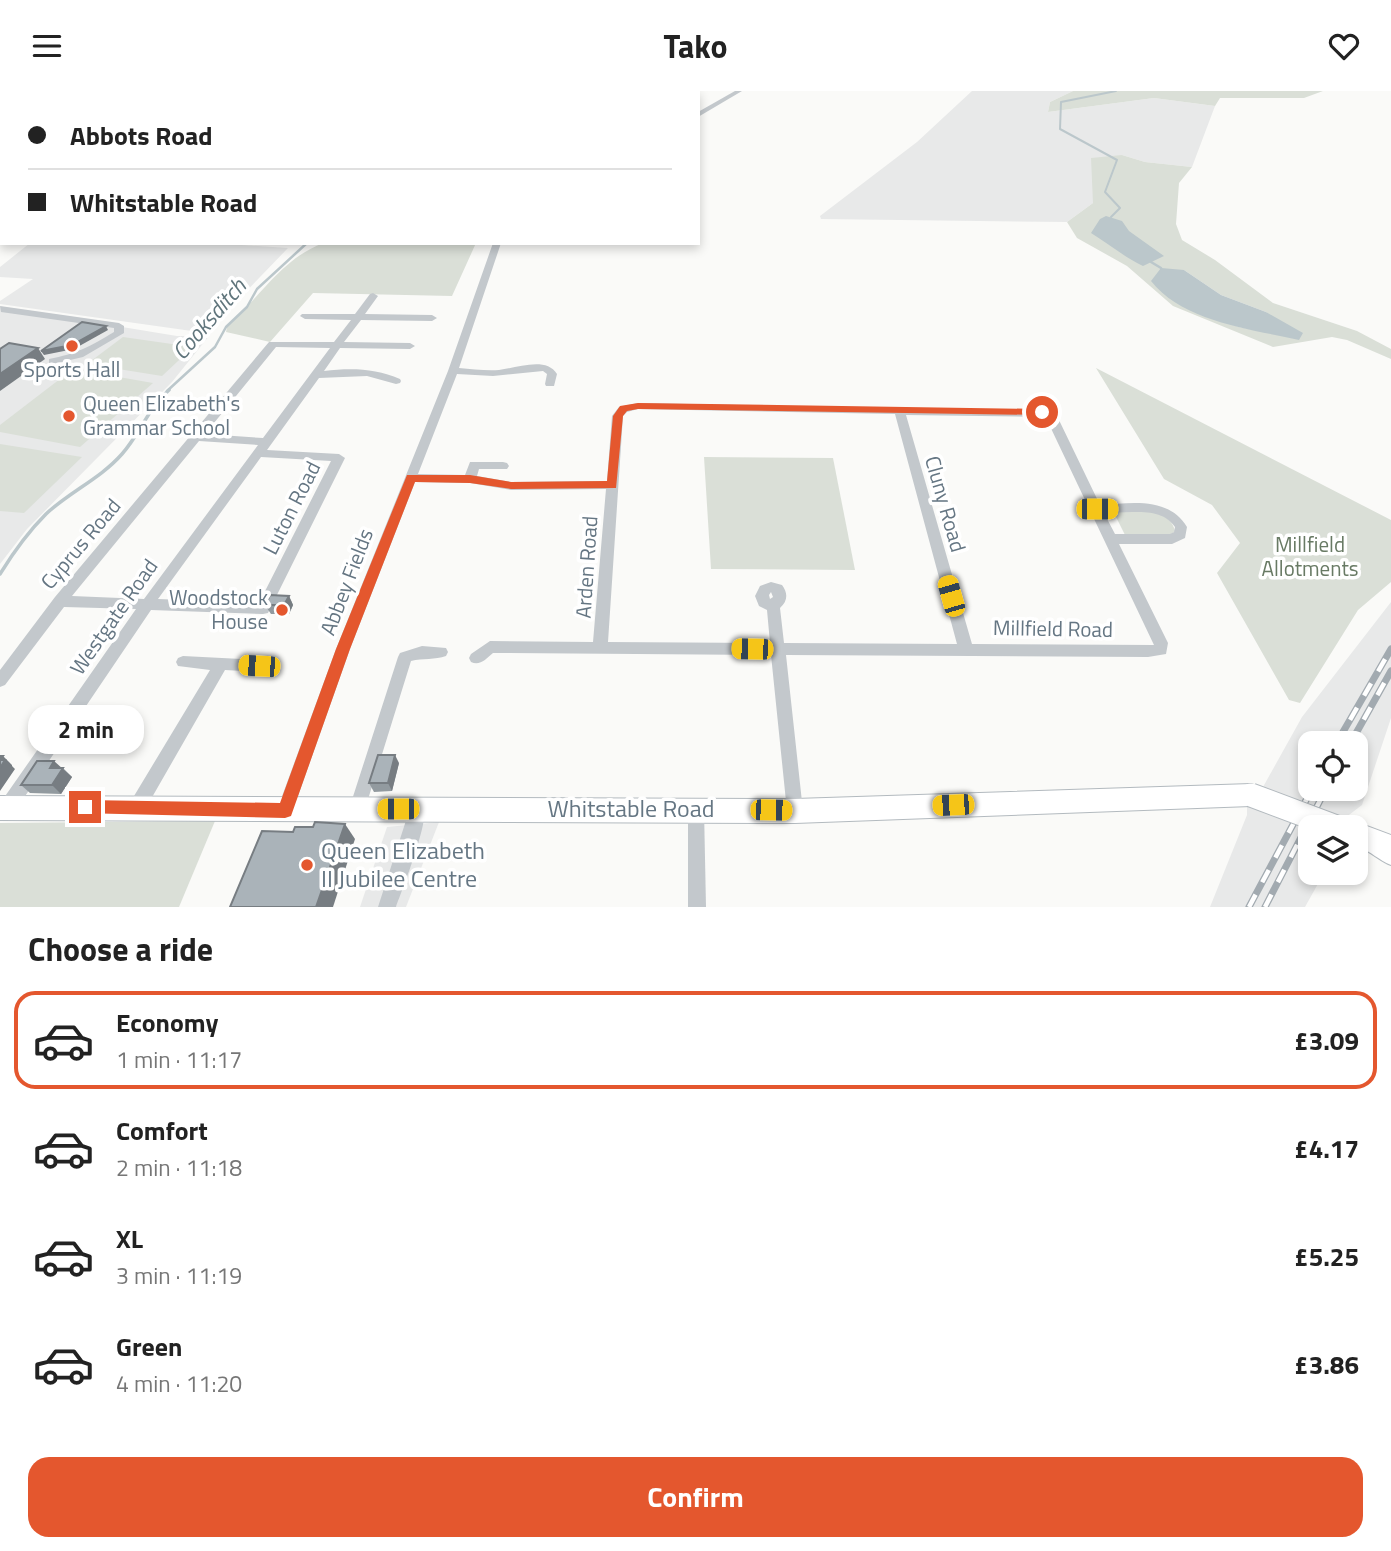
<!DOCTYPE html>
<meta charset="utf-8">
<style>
body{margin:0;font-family:"Titillium Web",sans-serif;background:#f2f2f2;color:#222;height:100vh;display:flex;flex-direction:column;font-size:26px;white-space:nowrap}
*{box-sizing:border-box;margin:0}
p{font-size:23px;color:#767676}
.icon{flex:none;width:38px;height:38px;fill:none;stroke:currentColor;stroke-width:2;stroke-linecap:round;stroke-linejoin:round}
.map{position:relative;height:816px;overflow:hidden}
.drawer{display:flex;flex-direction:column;background:#fff;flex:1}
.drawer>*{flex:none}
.top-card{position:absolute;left:0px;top:0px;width:700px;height:154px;box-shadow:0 4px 10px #0003;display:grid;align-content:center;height:154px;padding:0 28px;background:#fff}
.tools{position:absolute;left:1298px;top:640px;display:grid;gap:14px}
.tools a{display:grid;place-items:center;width:70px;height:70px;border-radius:14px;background:#fff;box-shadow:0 4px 10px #0003;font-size:35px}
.end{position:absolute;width:32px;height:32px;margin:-16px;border:9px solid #e4572e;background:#fff;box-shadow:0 0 0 4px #fff}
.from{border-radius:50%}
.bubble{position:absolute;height:49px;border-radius:21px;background:#fff;box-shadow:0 4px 10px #0003;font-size:23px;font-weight:700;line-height:49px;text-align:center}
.car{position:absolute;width:21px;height:42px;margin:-21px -10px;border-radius:9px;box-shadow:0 0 5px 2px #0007;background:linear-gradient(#f5c518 24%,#345 0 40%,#f5c518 0 76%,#345 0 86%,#f5c518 0)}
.top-card b{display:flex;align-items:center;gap:24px;height:66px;font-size:26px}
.top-card b+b{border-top:2px solid #e0e0e0}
.top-card i{width:18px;height:18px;background:#222}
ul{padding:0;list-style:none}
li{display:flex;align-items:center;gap:21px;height:98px;margin:0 14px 10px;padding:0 14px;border:4px solid transparent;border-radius:21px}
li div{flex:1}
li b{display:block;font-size:26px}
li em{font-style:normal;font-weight:700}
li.active{border-color:#e4572e}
li>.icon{width:63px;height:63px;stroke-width:1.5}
h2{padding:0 28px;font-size:32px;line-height:84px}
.action{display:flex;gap:14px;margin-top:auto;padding:14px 28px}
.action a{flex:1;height:80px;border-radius:21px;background:#e4572e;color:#fff;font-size:28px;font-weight:700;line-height:80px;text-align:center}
header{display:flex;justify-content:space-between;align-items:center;height:91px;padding:0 28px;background:#fff;font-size:32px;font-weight:700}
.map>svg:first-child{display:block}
.built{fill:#e8e9e9;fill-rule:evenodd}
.green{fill:#dadfd7;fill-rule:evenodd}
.water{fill:#bbc7cb}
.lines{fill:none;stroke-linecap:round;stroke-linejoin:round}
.stream-far2{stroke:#bbc7cb;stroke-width:2}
.stream-far1{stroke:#bbc7cb;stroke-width:2.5}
.stream{stroke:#bbc7cb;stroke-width:3.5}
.secondary-casing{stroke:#b3babf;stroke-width:2}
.minor{fill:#c3c8cc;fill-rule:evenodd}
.secondary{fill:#fff;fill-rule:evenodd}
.rail-casing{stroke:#a2aab0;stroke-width:7}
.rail{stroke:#fff;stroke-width:4.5;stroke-dasharray:14;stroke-linecap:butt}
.secondary-bridge-casing{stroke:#b3babf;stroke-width:25;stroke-linecap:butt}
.secondary-bridge{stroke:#fff;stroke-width:23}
.wall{fill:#929a9f}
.shaded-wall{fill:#777d82}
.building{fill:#aab3b9;stroke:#777d82;stroke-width:2}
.route{fill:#e4572e}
.poi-dot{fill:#e4572e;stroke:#fff;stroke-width:2.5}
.labels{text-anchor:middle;stroke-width:7;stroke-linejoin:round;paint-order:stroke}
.poi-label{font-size:21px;fill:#657683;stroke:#fff}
.street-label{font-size:21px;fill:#657683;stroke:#fff}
.park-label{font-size:21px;fill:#687a64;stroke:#fff}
.water-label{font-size:23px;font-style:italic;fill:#60757c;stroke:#fff}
.near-street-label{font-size:24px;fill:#657683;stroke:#fff}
.near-poi-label{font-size:24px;fill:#657683;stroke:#fff;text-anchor:start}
</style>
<header><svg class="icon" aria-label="menu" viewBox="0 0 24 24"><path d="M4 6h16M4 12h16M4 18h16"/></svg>Tako<svg class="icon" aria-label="heart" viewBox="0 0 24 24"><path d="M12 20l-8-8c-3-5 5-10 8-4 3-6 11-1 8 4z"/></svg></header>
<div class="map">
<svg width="1391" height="816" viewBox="0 0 1391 816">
<rect width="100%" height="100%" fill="#fafaf8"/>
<!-- built -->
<g class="built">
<path d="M972 0H1073L1050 11 1048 21 1154 7 1215 15 1192 76 1145 71 1122 64 1093 112 1067 131 821 128 820 125 917 51Z"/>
<path d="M30 152H212L288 157 206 242 0 213V210L33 188 0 186V176Z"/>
<path d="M0 216 177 245H209L172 291 27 438 0 473Z"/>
<path d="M1391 511V627L1362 714 1345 727 1263 696 1302 626ZM1311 653H1356V698H1311Z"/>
<path d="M1247 710 1311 737V782H1324L1305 816H1210L1247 724Z"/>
<path d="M439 731 406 816H360L387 736Z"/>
</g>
<!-- green -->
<g class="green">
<path d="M1073 0H1323L1304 7H1220L1215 15 1154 7 1048 21 1050 11Z"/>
<path d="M1122 64 1145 71 1192 76 1179 92 1176 133 1182 149 1215 169 1273 212 1357 240 1391 258V268L1347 249 1332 246 1273 256 1173 215 1127 175 1077 147 1067 131 1093 112 1091 67ZM1184 179 1221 204 1266 221 1299 248 1239 236 1194 220Z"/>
<path d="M324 152H476L452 205 313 202 270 251 226 241 227 236C259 207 283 166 324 152Z"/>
<path d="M123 246 193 256 162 285 87 273Z"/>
<path d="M1096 277 1391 429V491L1358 519 1300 612 1289 609 1217 482 1240 452 1212 414 1164 388Z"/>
<path d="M73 278 153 292 80 356 0 341V334Z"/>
<path d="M0 354V353L82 366 24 422 0 420Z"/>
<path d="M704 366 833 367 855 479 711 478Z"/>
<path d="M1113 420C1134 420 1169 415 1175 440L1170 444 1126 446Z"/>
<path d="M215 730 179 816H0V732Z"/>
</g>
<!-- water -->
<g class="water">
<path d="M1106 125 1122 130 1129 140 1164 165 1143 175C1124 166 1109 153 1091 142L1100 128Z"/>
<path d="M1161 177 1184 179 1221 204 1266 221 1303 242 1299 249C1251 238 1183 231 1151 190Z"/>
</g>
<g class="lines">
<!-- stream-far2 -->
<path class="stream-far2" d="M1111 126 1120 117 1105 101 1117 69 1060 38 1061 11 1116 0"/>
<!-- stream-far1 -->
<g class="stream-far1">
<path d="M1151 171 1161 177"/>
<path d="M167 300 215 256 226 236 247 216 257 198 307 152"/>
</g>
<!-- stream -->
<path class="stream" d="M0 483C13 462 28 441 46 423 69 401 100 388 122 363 140 343 148 317 169 299"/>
<defs>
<g id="secondary">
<path d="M1251 693 1259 696 1263 704 1259 712 1251 715 795 732 0 729V705L795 708Z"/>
<path d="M1356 731 1391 744V774C1378 769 1373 761 1356 755V737H1346Z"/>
</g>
</defs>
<!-- secondary casing -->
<use href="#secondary" class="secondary-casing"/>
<!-- minor -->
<g class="minor">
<path d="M735 0H742L698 26V21Z"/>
<rect x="0" y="60" width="2" height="4"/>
<rect x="0" y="109" width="2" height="5"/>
<rect x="0" y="125" width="2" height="4"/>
<rect x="0" y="136" width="2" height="5"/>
<path d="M493 152H501L459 277C472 278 486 280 499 279 517 277 546 265 557 283L554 295H546L545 293 547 283 543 280 493 285 457 283 418 383 465 384 470 371H503L507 372 509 375 507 378H479L477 385 511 391 607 390 612 325 619 316 638 312 1047 320 1058 327 1100 414C1131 412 1168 405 1187 436L1185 447 1172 453H1119L1168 552 1166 563 1148 566 786 564 803 720 801 726 795 728 789 726 787 720 771 564 493 562C486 568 480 575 471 571L469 567 471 563 490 550 593 551 606 398 511 399 470 392 415 391 350 558 293 719 291 725 285 727 279 725 277 719 336 558 448 280ZM638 318 895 323 957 553 784 552 780 517C788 510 788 502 782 494L771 491 760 495 755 505 759 515 767 519 770 552 608 551 623 325 627 321ZM906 324 1044 326 1047 329 1154 554 972 553ZM1132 421C1149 421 1164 421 1175 436L1174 441 1170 443H1115L1104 422ZM771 501 773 506 770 508 769 504Z"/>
<path d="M373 202 378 205 365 223 432 224 437 227 432 230 361 229 344 251 410 252 415 255 410 258 340 257 324 280C350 277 375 277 400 288L401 290 400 292 396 293 367 285 319 287 267 359 339 363 345 367 268 522 263 523 151 519 13 723 7 725 1 723V711L136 518 64 516 5 594 0 596V579L55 506 269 251H334L351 229 305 228 300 225 302 223H355L370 203ZM276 256 330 257 263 347 205 343ZM199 350 258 354 144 508 72 505ZM261 366 331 370 259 512 158 508Z"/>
<path d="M0 215 119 232 124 235V242L83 266 53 273 49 272V268C76 263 91 255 114 241V237L1 221Z"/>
<path d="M422 555 446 557 448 561 446 565C435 569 423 567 411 570L365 718 363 724 357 726 351 724 349 718 398 566 400 562Z"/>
<path d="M183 565 259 569 264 571 266 575 264 579 259 581 225 579 143 722 137 724 131 722 129 716 131 710 210 579 178 575 176 571 178 567Z"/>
<path d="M418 709 424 711C431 726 403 797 396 816H378L412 711Z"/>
<path d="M696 710 702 712 704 718 706 816H688V718L690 712Z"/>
</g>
<!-- secondary -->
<use href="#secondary" class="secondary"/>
<defs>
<g id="rail">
<path d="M1336 653 1391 558"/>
<path d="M1350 653 1391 580"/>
<path d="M1249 816 1312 698"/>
<path d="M1265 816 1326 698"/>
</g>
</defs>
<!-- rail casing -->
<use href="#rail" class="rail-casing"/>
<!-- rail -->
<use href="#rail" class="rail"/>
<defs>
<path id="secondary-bridge" d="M1251 704 1339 737"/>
</defs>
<!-- secondary-bridge casing -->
<use href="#secondary-bridge" class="secondary-bridge-casing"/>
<!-- secondary-bridge -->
<use href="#secondary-bridge" class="secondary-bridge"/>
</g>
<!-- wall -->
<g class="wall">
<path d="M289 505 293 514 289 523H271L265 514Z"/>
<path d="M399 672 392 700 374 701 369 692Z"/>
<path d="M61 677H63L72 686 61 703 30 702 21 694Z"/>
</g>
<!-- shaded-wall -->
<g class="shaded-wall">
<path d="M106 235 108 239 74 258 44 264 41 260Z"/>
<path d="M38 257 45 268 0 300V283Z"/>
<path d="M289 505 293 514 289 523 284 514Z"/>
<path d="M395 664 399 672 392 700 388 692Z"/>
<path d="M3 665 12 674V675L15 678 0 700V669Z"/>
<path d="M54 670 72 686 61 703 52 694 50 677Z"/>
<path d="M345 733 355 748 333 816H316Z"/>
</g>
<!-- building -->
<g class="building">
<path d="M82 231 106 235 72 254 41 260Z"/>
<path d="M9 252 38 257 0 283V258Z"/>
<path d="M270 504 289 505 284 514H265Z"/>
<path d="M378 664H395L388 692H369Z"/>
<path d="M0 665H3L0 669H5L0 677Z"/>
<path d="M37 670H54L50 677H63L52 694H21Z"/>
<path d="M315 731 345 733 316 816H230L262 740 293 741 295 736H313Z"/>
</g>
<!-- route -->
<path class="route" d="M638 312 1042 318 1047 321 1042 324 638 318 627 320 623 325 616 397 511 398 470 392 415 391 350 558 291 725 285 727 79 722 77 716 79 711 85 709 280 712 336 558 407 384H470L511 391 607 390 613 325 620 315Z"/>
<!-- markers -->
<g class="poi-dot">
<circle cx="72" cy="255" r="7"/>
<circle cx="69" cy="325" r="7"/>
<circle cx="282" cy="519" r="7"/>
<circle cx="307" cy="774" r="7"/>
</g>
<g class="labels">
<!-- poi labels -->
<g class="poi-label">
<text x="72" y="286">Sports Hall</text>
<text x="83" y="320" text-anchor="start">Queen Elizabeth's<tspan x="83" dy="24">Grammar School</tspan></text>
<text x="268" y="514" text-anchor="end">Woodstock<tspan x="268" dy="24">House</tspan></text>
</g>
<!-- street labels -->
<g class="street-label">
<text transform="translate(945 413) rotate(74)" y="7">Cluny Road</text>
<text transform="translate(292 417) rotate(-63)" y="7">Luton Road</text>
<text transform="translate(81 453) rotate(-50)" y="7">Cyprus Road</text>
<text transform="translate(587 476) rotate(-86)" y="7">Arden Road</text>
<text transform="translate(347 491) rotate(-69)" y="7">Abbey Fields</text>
<text transform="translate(114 526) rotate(-55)" y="7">Westgate Road</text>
<text transform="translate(1053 538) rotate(1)" y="7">Millfield Road</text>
</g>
<!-- park labels -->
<g class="park-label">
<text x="1310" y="461">Millfield<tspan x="1310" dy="24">Allotments</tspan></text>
</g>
<!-- water labels -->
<g class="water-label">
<text transform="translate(209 228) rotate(-49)" y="8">Cooksditch</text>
</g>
<!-- near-street labels -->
<g class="near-street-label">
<text x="631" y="726">Whitstable Road</text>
</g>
<!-- near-poi labels -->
<g class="near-poi-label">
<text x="321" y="768">Queen Elizabeth<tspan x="321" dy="28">II Jubilee Centre</tspan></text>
</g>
</g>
</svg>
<div class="tools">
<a><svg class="icon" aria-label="locate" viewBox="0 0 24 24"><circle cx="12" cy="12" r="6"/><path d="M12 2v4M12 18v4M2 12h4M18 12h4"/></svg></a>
<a><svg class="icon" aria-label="layers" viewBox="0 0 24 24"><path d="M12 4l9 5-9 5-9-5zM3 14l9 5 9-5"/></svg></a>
</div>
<i class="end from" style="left:1042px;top:321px"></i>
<i class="end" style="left:85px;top:716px"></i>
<div class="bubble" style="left:28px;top:614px;width:116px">2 min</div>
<i class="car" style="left:1097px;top:418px;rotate:90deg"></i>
<i class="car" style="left:951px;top:505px;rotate:344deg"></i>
<i class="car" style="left:752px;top:558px;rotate:271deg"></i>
<i class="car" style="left:259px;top:575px;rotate:273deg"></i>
<i class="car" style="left:953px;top:714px;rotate:268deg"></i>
<i class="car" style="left:398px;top:718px;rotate:270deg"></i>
<i class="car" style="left:771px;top:719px;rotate:91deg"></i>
<div class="top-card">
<b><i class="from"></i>Abbots Road</b>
<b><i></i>Whitstable Road</b>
</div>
</div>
<section class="drawer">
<h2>Choose a ride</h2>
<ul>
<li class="active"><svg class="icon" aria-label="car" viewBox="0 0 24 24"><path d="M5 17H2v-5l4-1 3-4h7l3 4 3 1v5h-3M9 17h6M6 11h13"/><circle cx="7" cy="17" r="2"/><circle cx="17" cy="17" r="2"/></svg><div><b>Economy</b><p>1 min · 11:17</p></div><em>£3.09</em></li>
<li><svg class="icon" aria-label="car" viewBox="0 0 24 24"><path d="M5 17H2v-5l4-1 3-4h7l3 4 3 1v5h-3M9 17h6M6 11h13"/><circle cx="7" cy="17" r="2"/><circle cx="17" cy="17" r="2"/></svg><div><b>Comfort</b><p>2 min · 11:18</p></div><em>£4.17</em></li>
<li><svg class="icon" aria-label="car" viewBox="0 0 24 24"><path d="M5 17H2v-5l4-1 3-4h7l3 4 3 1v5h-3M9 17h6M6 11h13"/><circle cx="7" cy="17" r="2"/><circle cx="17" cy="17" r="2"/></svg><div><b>XL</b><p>3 min · 11:19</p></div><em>£5.25</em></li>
<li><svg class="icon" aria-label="car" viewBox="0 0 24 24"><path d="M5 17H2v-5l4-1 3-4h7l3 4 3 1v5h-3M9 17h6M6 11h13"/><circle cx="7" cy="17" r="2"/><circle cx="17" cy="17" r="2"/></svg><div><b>Green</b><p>4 min · 11:20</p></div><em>£3.86</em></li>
</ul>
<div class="action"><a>Confirm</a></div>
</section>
